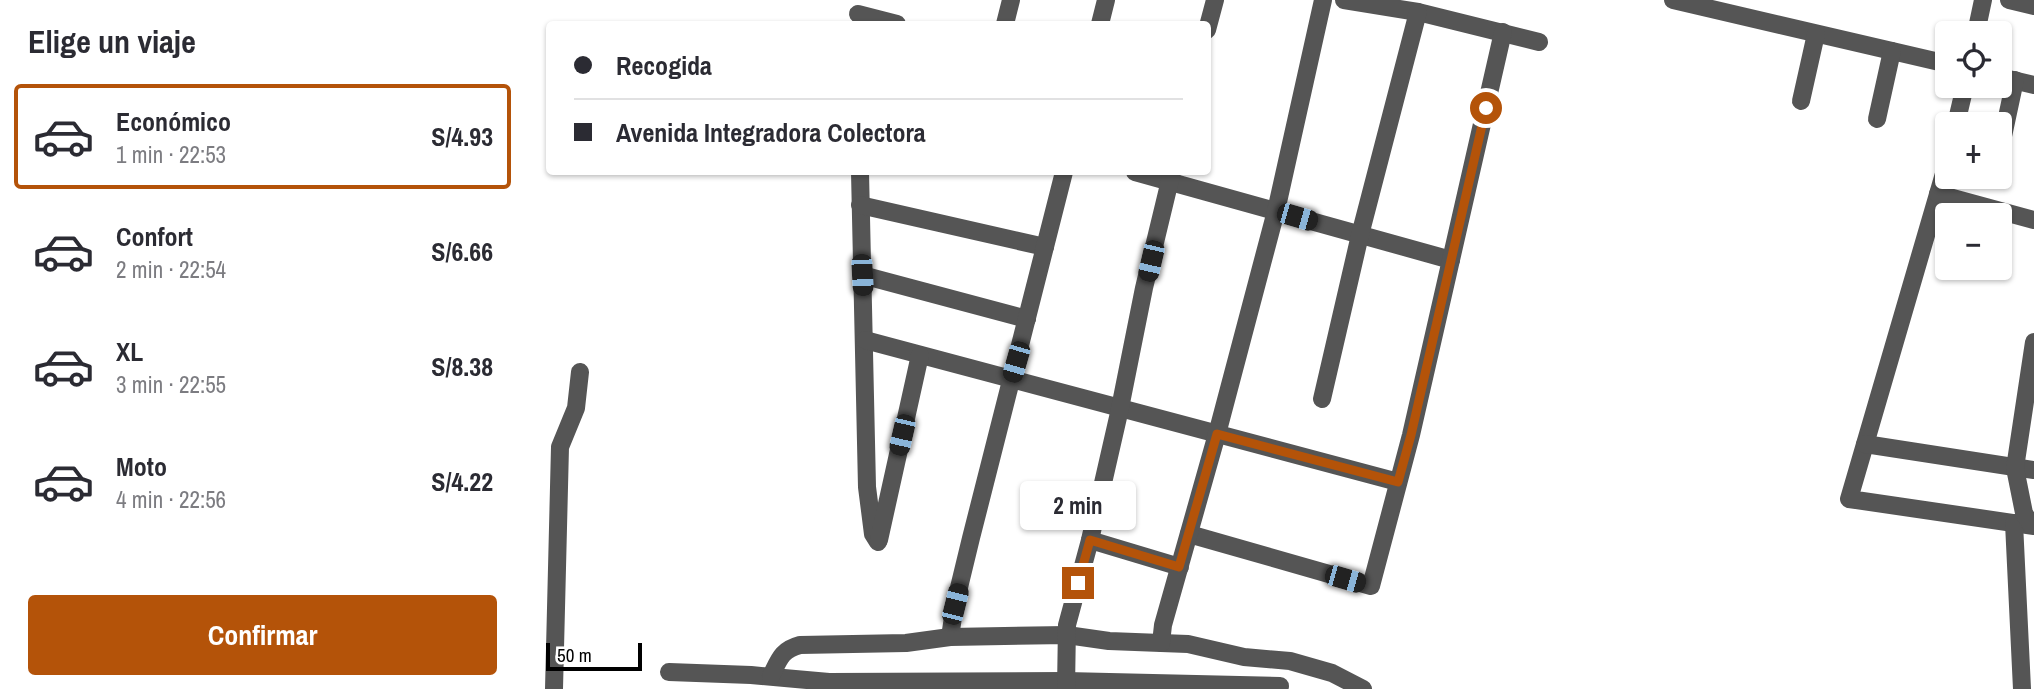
<!DOCTYPE html>
<html lang="es">
<meta charset="utf-8">
<style>
body{margin:0;font-family:"Archivo Narrow",sans-serif;background:#f2f2f3;color:#2b2b33;height:100vh;display:flex;flex-direction:column;font-size:26px;white-space:nowrap}
*{box-sizing:border-box;margin:0}
p{font-size:23px;color:#7c7c81}
.icon{flex:none;width:38px;height:38px;fill:none;stroke:currentColor;stroke-width:2;stroke-linecap:round;stroke-linejoin:round}
.map{position:relative;flex:1;overflow:hidden}
.side{display:flex;flex-direction:column;background:#fff;width:525px}
.side>*{flex:none}
.banner{position:absolute;left:21px;top:21px;width:665px;height:154px;border-radius:7px;box-shadow:0 2px 5px #0004;display:grid;align-content:center;height:154px;padding:0 28px;background:#fff}
.fabs{position:absolute;left:1410px;top:21px;display:grid;gap:14px}
.fabs a{display:grid;place-items:center;width:77px;height:77px;border-radius:7px;background:#fff;box-shadow:0 2px 5px #0004;font-size:35px}
.scale{position:absolute;left:21px;bottom:18px;width:96px;box-sizing:border-box;padding-left:7px;border:4px solid #000;border-top:0;font-size:19px;line-height:24px;white-space:nowrap;color:#000;-webkit-text-stroke:5px #fff;paint-order:stroke}
.end{position:absolute;width:32px;height:32px;margin:-16px;border:9px solid #b45309;background:#fff;box-shadow:0 0 0 4px #fff}
.from{border-radius:50%}
.bubble{position:absolute;height:49px;border-radius:7px;background:#fff;box-shadow:0 2px 5px #0004;font-size:23px;font-weight:700;line-height:49px;text-align:center}
.car{position:absolute;width:21px;height:42px;margin:-21px -10px;border-radius:9px;box-shadow:0 0 5px 2px #0007;background:linear-gradient(#222 24%,#8ab4d8 0 40%,#222 0 76%,#8ab4d8 0 86%,#222 0)}
.banner b{display:flex;align-items:center;gap:24px;height:66px;font-size:26px}
.banner b+b{border-top:2px solid #e1e1e2}
.banner i{width:18px;height:18px;background:#2b2b33}
ul{padding:0;list-style:none}
li{display:flex;align-items:center;gap:21px;height:105px;margin:0 14px 10px;padding:0 14px;border:4px solid transparent;border-radius:7px}
li div{flex:1}
li b{display:block;font-size:26px}
li em{font-style:normal;font-weight:700}
li.active{border-color:#b45309}
li>.icon{width:63px;height:63px;stroke-width:1.5}
h2{padding:0 28px;font-size:32px;line-height:84px}
.button{display:flex;gap:14px;margin-top:auto;padding:14px 28px}
.button a{flex:1;height:80px;border-radius:7px;background:#b45309;color:#fff;font-size:28px;font-weight:700;line-height:80px;text-align:center}
main{display:flex;flex:1;min-height:0}
.map>svg:first-child{display:block}
.lines{fill:none;stroke-linecap:round;stroke-linejoin:round}
.minor{stroke:#555;stroke-width:18}
.route{stroke:#b45309;stroke-width:9}
</style>
<main>
<section class="side">
<h2>Elige un viaje</h2>
<ul>
<li class="active"><svg class="icon" aria-label="car" viewBox="0 0 24 24"><path d="M5 17H2v-5l4-1 3-4h7l3 4 3 1v5h-3M9 17h6M6 11h13"/><circle cx="7" cy="17" r="2"/><circle cx="17" cy="17" r="2"/></svg><div><b>Económico</b><p>1 min · 22:53</p></div><em>S/4.93</em></li>
<li><svg class="icon" aria-label="car" viewBox="0 0 24 24"><path d="M5 17H2v-5l4-1 3-4h7l3 4 3 1v5h-3M9 17h6M6 11h13"/><circle cx="7" cy="17" r="2"/><circle cx="17" cy="17" r="2"/></svg><div><b>Confort</b><p>2 min · 22:54</p></div><em>S/6.66</em></li>
<li><svg class="icon" aria-label="car" viewBox="0 0 24 24"><path d="M5 17H2v-5l4-1 3-4h7l3 4 3 1v5h-3M9 17h6M6 11h13"/><circle cx="7" cy="17" r="2"/><circle cx="17" cy="17" r="2"/></svg><div><b>XL</b><p>3 min · 22:55</p></div><em>S/8.38</em></li>
<li><svg class="icon" aria-label="car" viewBox="0 0 24 24"><path d="M5 17H2v-5l4-1 3-4h7l3 4 3 1v5h-3M9 17h6M6 11h13"/><circle cx="7" cy="17" r="2"/><circle cx="17" cy="17" r="2"/></svg><div><b>Moto</b><p>4 min · 22:56</p></div><em>S/4.22</em></li>
</ul>
<div class="button"><a>Confirmar</a></div>
</section>
<div class="map">
<svg width="1509" height="689" viewBox="0 0 1509 689">
<rect width="100%" height="100%" fill="#fff"/>
<g class="lines">
<!-- minor -->
<g class="minor">
<path d="M819 0 893 12 1014 42"/>
<path d="M1148 0 1423 64"/>
<path d="M1484 0 1509 6"/>
<path d="M333 14 372 24"/>
<path d="M480 24 486 0"/>
<path d="M575 24 581 0"/>
<path d="M682 30 690 0"/>
<path d="M1451 33 1458 0"/>
<path d="M1475 77 1509 85"/>
<path d="M1276 101 1291 34"/>
<path d="M1352 119 1367 51"/>
<path d="M1431 124 1440 86"/>
<path d="M1475 150 1490 80"/>
<path d="M1423 160 1324 499 1509 526"/>
<path d="M335 172 342 487 348 534 353 542"/>
<path d="M610 172 926 260"/>
<path d="M1413 194 1509 220"/>
<path d="M335 205 520 247"/>
<path d="M337 275 502 319"/>
<path d="M340 340 873 482"/>
<path d="M797 399 835 235 893 12"/>
<path d="M1340 444 1509 470"/>
<path d="M1489 523 1497 689"/>
<path d="M1506 525 1499 513 1490 468 1509 342"/>
<path d="M664 534 846 586 886 435 978 32"/>
<path d="M354 540 395 355"/>
<path d="M565 540 655 567"/>
<path d="M425 637 430 604 446 538 539 172"/>
<path d="M636 643 663 644 719 657 765 661 807 673 838 689"/>
<path d="M144 672 226 675 304 682 541 681 755 686"/>
<path d="M246 676C254 660 256 650 275 645L381 643 425 637 542 635 584 641 636 643 638 625 692 434 751 211 798 0"/>
<path d="M29 689 35 447 51 408 55 372"/>
<path d="M541 689 542 625 565 540 594 413 619 288 647 172"/>
</g>
</g>
<g class="lines">
<!-- route -->
<path class="route" d="M553 583 565 540 654 567 692 434 873 482 886 435 961 108"/>
</g>
</svg>
<div class="fabs">
<a><svg class="icon" aria-label="locate" viewBox="0 0 24 24"><circle cx="12" cy="12" r="6"/><path d="M12 2v4M12 18v4M2 12h4M18 12h4"/></svg></a>
<a>+</a>
<a>−</a>
</div>
<div class="scale">50 m</div>
<i class="end from" style="left:961px;top:108px"></i>
<i class="end" style="left:553px;top:583px"></i>
<div class="bubble" style="left:495px;top:481px;width:116px">2 min</div>
<i class="car" style="left:772px;top:217px;rotate:106deg"></i>
<i class="car" style="left:626px;top:261px;rotate:193deg"></i>
<i class="car" style="left:337px;top:275px;rotate:177deg"></i>
<i class="car" style="left:491px;top:362px;rotate:196deg"></i>
<i class="car" style="left:377px;top:435px;rotate:193deg"></i>
<i class="car" style="left:820px;top:579px;rotate:106deg"></i>
<i class="car" style="left:430px;top:604px;rotate:14deg"></i>
<div class="banner">
<b><i class="from"></i>Recogida</b>
<b><i></i>Avenida Integradora Colectora</b>
</div>
</div>
</main>
